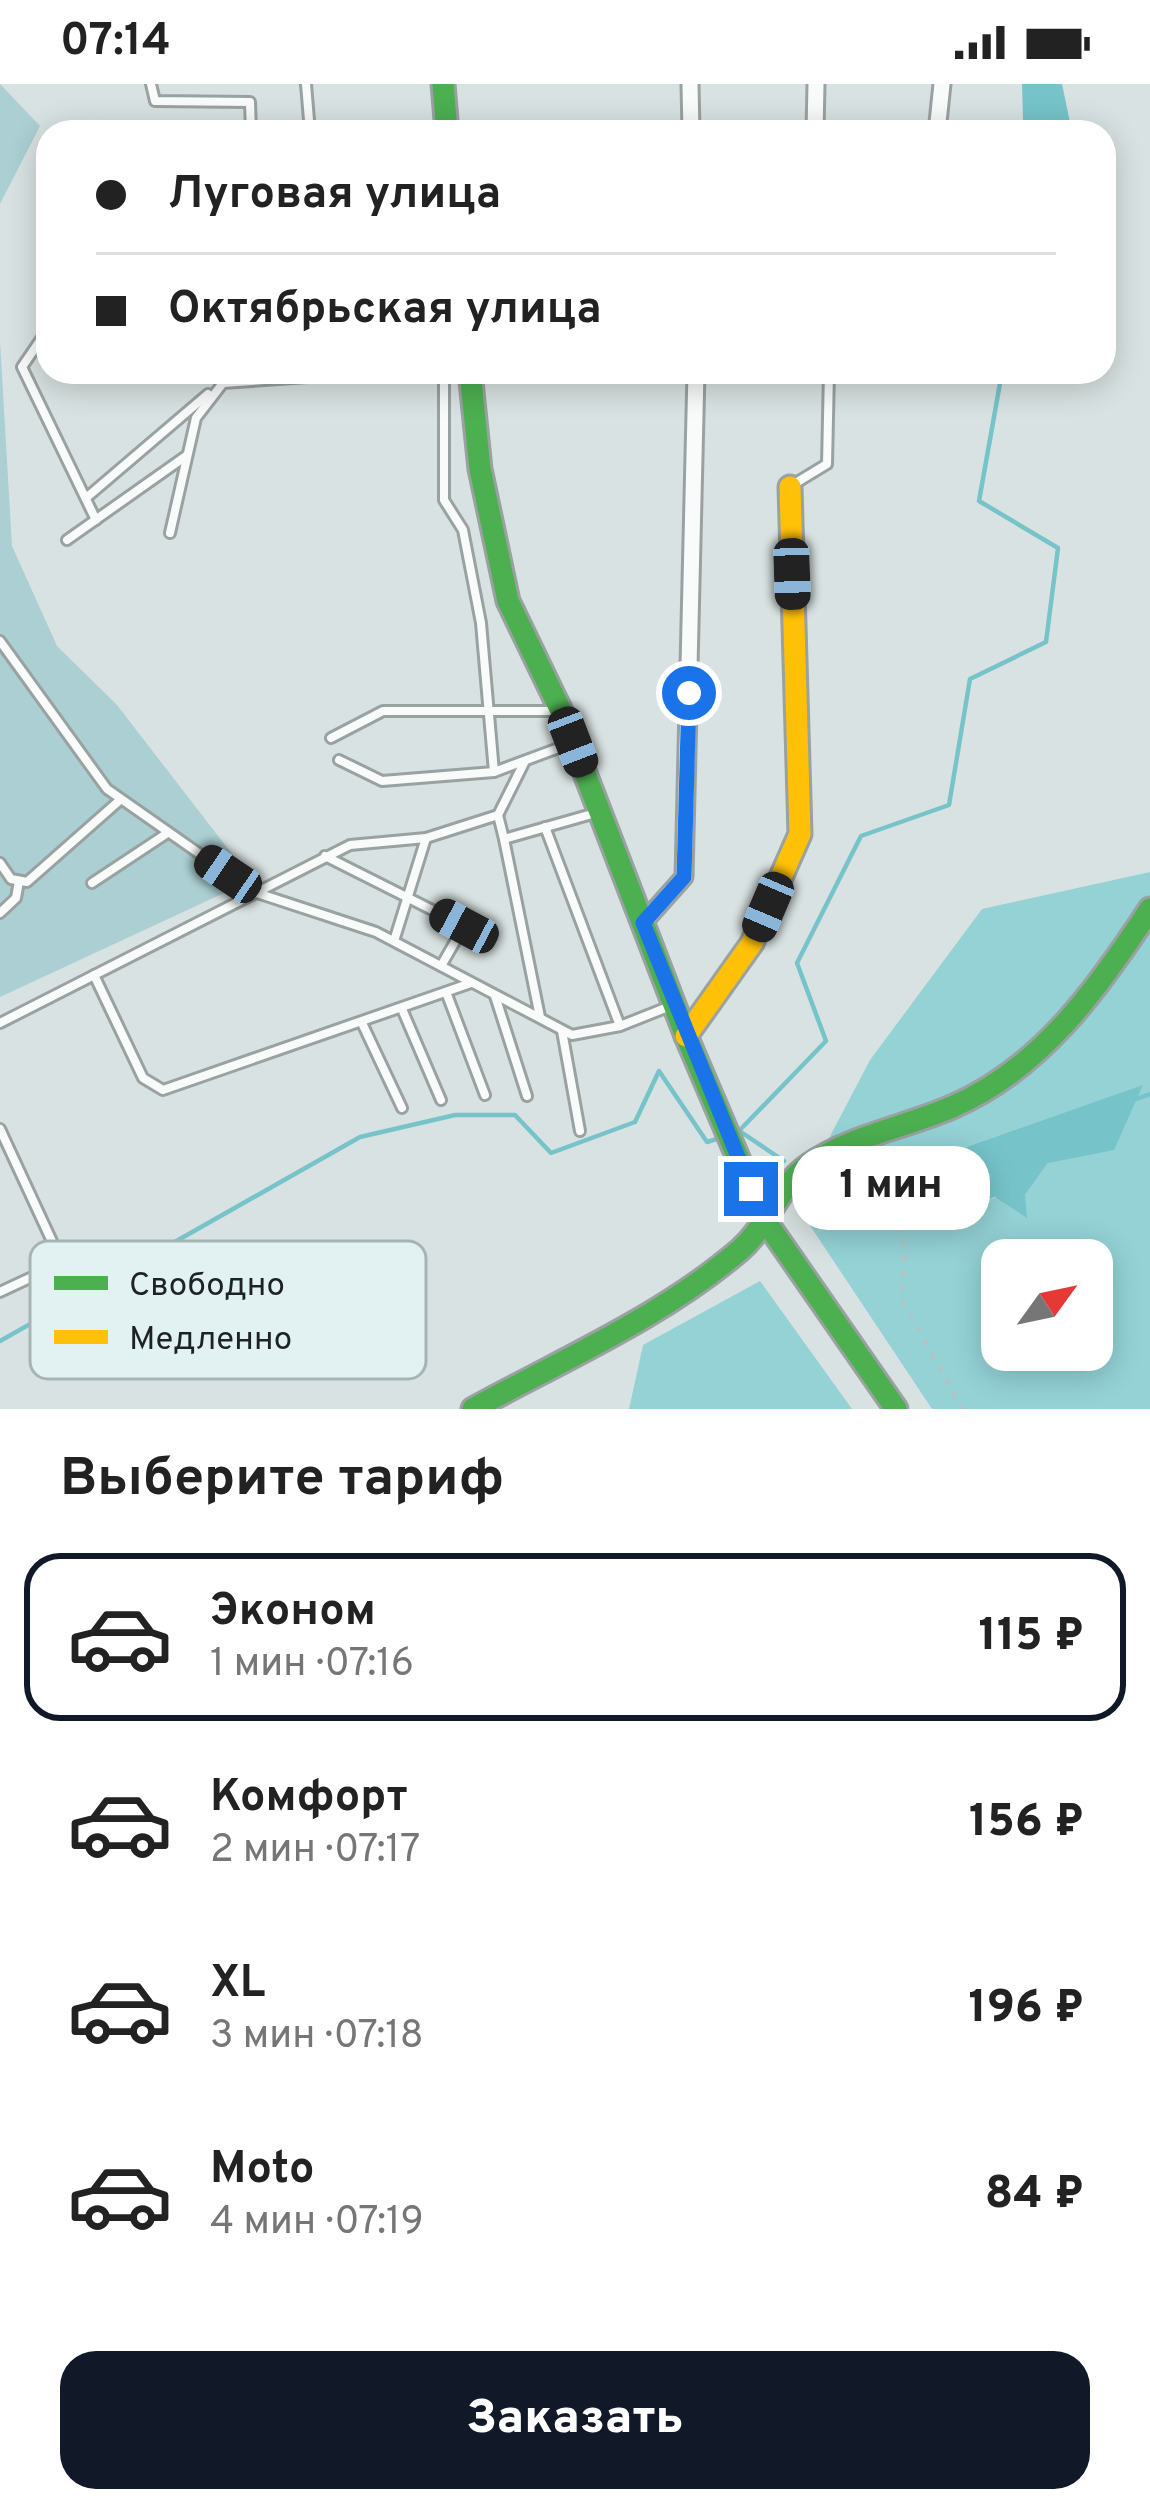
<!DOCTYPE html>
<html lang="ru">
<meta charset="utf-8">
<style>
body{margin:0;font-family:Overpass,sans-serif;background:#f2f2f2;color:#222;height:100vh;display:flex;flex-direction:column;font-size:45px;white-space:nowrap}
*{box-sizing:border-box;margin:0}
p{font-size:39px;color:#767676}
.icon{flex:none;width:66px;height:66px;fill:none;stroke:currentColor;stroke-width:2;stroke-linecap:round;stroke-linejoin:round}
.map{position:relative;height:1325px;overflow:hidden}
.drawer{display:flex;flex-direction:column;background:#fff;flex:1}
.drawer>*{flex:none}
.guide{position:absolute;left:36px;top:36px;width:1080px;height:264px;border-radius:36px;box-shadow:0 6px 30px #0003;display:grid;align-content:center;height:264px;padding:0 60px;background:#fff}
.needle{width:78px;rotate:57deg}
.tools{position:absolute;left:981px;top:1155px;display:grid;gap:24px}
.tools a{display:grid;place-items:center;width:132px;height:132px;border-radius:24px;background:#fff;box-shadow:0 6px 30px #0003;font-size:60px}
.end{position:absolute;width:54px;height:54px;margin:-27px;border:15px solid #1a73e8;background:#fff;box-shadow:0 0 0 6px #fff}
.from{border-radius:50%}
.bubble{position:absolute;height:84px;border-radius:36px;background:#fff;box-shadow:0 6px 30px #0003;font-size:39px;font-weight:800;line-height:84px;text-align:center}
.car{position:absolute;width:36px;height:72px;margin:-36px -18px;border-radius:15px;box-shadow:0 0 9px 3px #0007;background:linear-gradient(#222 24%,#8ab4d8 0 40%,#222 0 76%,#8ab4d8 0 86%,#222 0)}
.guide b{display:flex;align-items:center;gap:42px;height:114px;font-size:45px}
.guide b+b{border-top:3px solid #e0e0e0}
.guide i{width:30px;height:30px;background:#222}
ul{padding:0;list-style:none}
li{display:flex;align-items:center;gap:36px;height:168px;margin:0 24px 18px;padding:0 36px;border:6px solid transparent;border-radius:36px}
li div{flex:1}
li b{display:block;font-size:45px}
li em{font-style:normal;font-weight:800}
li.selected{border-color:#111827}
li>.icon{width:108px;height:108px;stroke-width:1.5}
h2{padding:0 60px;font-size:54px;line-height:144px}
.action{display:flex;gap:24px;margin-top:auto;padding:24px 60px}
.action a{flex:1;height:138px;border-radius:36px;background:#111827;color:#fff;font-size:48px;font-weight:800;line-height:138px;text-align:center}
.status{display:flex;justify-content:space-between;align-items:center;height:84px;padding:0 60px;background:#fff;direction:ltr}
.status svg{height:33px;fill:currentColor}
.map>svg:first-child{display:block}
.green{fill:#abcfd2}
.forest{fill:#94d2d6;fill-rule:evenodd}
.water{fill:#76c4ca}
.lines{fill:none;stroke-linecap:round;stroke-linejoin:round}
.stream{stroke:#76c4ca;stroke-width:4.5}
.lane-casing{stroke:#9aa1a1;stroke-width:14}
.street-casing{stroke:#9aa1a1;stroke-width:21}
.fast-casing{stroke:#9aa1a1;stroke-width:27}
.slow-casing{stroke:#9aa1a1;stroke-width:27}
.path{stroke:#bcbfbf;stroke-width:3;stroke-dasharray:6 9;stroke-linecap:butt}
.lane{stroke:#f9fbfb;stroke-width:8}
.street{stroke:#f9fbfb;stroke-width:15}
.fast{stroke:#4caf50;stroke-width:21}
.slow{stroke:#ffc107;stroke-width:21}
.route{stroke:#1a73e8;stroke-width:15}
.key{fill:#e2f2f3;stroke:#a7b4b5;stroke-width:3}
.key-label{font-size:33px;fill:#1d2324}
</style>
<div class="status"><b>07:14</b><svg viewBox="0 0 49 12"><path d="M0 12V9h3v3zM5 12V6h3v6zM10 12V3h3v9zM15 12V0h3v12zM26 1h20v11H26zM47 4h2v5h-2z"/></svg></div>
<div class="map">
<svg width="1150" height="1325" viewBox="0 0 1150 1325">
<rect width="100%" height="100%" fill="#d9e2e2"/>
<!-- green -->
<g class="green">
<path d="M0 0 40 42 0 120Z"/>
<path d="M0 257 12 462 57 562 117 621 252 796 0 913Z"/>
</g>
<!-- forest -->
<g class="forest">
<path d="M1150 788V1325H932L795 1119 870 976 982 825ZM1142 1002 1048 1079 1025 1111C994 1113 962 1116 945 1142L921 1129 889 1077 945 1070ZM1002 1176H1092V1266H1002Z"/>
<path d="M760 1197 852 1325H629L643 1261Z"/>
</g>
<!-- water -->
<g class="water">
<path d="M1022 0H1062L1072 48H1030L1023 36Z"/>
<path d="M1143 1001 1114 1066 1048 1079 1025 1111 1027 1134 995 1113 955 1126 945 1143 921 1129 904 1131 889 1077 946 1070Z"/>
</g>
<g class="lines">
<!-- stream -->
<g class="stream">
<path d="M1133 1016 1150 1010"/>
<path d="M741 1048 784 1077"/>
<path d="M737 1049 826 957 797 879 861 752 949 721 970 595 1046 558 1058 464 979 417 1002 288"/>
<path d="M814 1103 843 1105 865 1092"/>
<path d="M0 1257 360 1053 455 1031H515L551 1069 635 1038 659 987 707 1058 720 1054"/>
</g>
<defs>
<g id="lane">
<path d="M151 0 155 17 250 18 251 48"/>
<path d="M306 0 310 48"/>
<path d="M48 245 22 283 96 436"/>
<path d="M444 288V416L463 446 481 539 494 688"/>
<path d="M794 400 827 380 829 288"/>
<path d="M86 414 208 310"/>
<path d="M170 449 196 334 223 299 379 288"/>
<path d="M67 456 186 372"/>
<path d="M0 557 107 705 254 808 376 848 572 951 620 942 673 921"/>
<path d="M331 654 383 627H560"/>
<path d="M339 676 382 697 494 688 572 659"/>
<path d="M498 731 524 679"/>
<path d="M545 743 620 942"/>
<path d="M504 755 540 933"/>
<path d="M325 772 464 842 441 882"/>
<path d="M0 779 11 795 27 798 120 716"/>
<path d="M92 799 166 750"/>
<path d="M0 829 16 814 19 797"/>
<path d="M394 857 426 754"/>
<path d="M94 891 143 994 163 1006 471 899"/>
<path d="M446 908 485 1011"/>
<path d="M495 912 527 1012"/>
<path d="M402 925 441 1016"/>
<path d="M0 939 350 761 426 754 498 731 504 755 599 728"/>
<path d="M362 939 402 1024"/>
<path d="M562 947 580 1047"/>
<path d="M0 1045 62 1179 0 1208"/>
</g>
<g id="street">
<path d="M690 0 691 48"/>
<path d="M815 48 816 0"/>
<path d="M937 48 942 0"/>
<path d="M643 839 684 793 696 288"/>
</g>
<g id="fast">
<path d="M443 0 447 48"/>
<path d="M470 288 480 385 508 517 561 627 686 952 764 1135 896 1325"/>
<path d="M473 1325C562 1276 662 1233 740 1166 768 1142 777 1103 809 1081 851 1052 906 1043 952 1023 1041 985 1099 903 1150 825"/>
</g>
<path id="slow" d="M686 952 752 859 800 750 790 403"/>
</defs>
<!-- lane casing -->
<use href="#lane" class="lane-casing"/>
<!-- street casing -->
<use href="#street" class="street-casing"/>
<!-- fast casing -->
<use href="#fast" class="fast-casing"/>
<!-- slow casing -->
<use href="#slow" class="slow-casing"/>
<!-- path -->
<path class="path" d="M879 1070 905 1168 902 1215 962 1325"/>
<!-- lane -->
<use href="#lane" class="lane"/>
<!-- street -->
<use href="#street" class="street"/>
<!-- fast -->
<use href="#fast" class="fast"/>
<!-- slow -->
<use href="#slow" class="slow"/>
</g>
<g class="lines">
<!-- route -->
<path class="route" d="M689 609 684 793 643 839 751 1105"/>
</g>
<!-- legend -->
<rect x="30" y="1157" width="396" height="138" rx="18" class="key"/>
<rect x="54" y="1192" width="54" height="14" fill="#4caf50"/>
<rect x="54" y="1246" width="54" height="14" fill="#ffc107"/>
<g class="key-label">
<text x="129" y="1211">Свободно</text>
<text x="129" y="1265">Медленно</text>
</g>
</svg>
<div class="tools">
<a><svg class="needle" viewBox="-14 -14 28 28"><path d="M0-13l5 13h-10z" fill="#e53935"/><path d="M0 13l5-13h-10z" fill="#767676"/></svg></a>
</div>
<i class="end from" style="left:689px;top:609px"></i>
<i class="end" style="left:751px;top:1105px"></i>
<div class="bubble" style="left:792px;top:1062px;width:198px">1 мин</div>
<i class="car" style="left:792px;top:490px;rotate:178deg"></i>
<i class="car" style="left:573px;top:658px;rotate:159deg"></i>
<i class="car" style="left:228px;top:790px;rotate:304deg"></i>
<i class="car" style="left:768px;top:823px;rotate:203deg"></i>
<i class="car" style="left:464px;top:842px;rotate:298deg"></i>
<div class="guide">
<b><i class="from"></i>Луговая улица</b>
<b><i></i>Октябрьская улица</b>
</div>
</div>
<section class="drawer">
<h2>Выберите тариф</h2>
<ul>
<li class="selected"><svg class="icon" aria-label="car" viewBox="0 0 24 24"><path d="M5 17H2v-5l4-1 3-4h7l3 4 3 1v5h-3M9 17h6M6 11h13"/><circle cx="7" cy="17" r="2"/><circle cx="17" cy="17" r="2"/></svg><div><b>Эконом</b><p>1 мин · 07:16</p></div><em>115 ₽</em></li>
<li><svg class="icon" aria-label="car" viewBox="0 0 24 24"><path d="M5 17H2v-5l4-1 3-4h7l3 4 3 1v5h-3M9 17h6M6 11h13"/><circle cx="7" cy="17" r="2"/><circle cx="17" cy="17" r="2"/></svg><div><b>Комфорт</b><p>2 мин · 07:17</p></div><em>156 ₽</em></li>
<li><svg class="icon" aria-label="car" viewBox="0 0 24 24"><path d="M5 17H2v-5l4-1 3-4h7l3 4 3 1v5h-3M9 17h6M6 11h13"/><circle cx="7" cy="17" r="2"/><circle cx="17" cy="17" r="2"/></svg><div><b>XL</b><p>3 мин · 07:18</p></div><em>196 ₽</em></li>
<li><svg class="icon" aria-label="car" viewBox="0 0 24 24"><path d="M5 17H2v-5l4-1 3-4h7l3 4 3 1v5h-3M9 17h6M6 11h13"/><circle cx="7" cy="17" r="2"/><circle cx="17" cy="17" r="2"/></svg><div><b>Moto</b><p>4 мин · 07:19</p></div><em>84 ₽</em></li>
</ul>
<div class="action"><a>Заказать</a></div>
</section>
